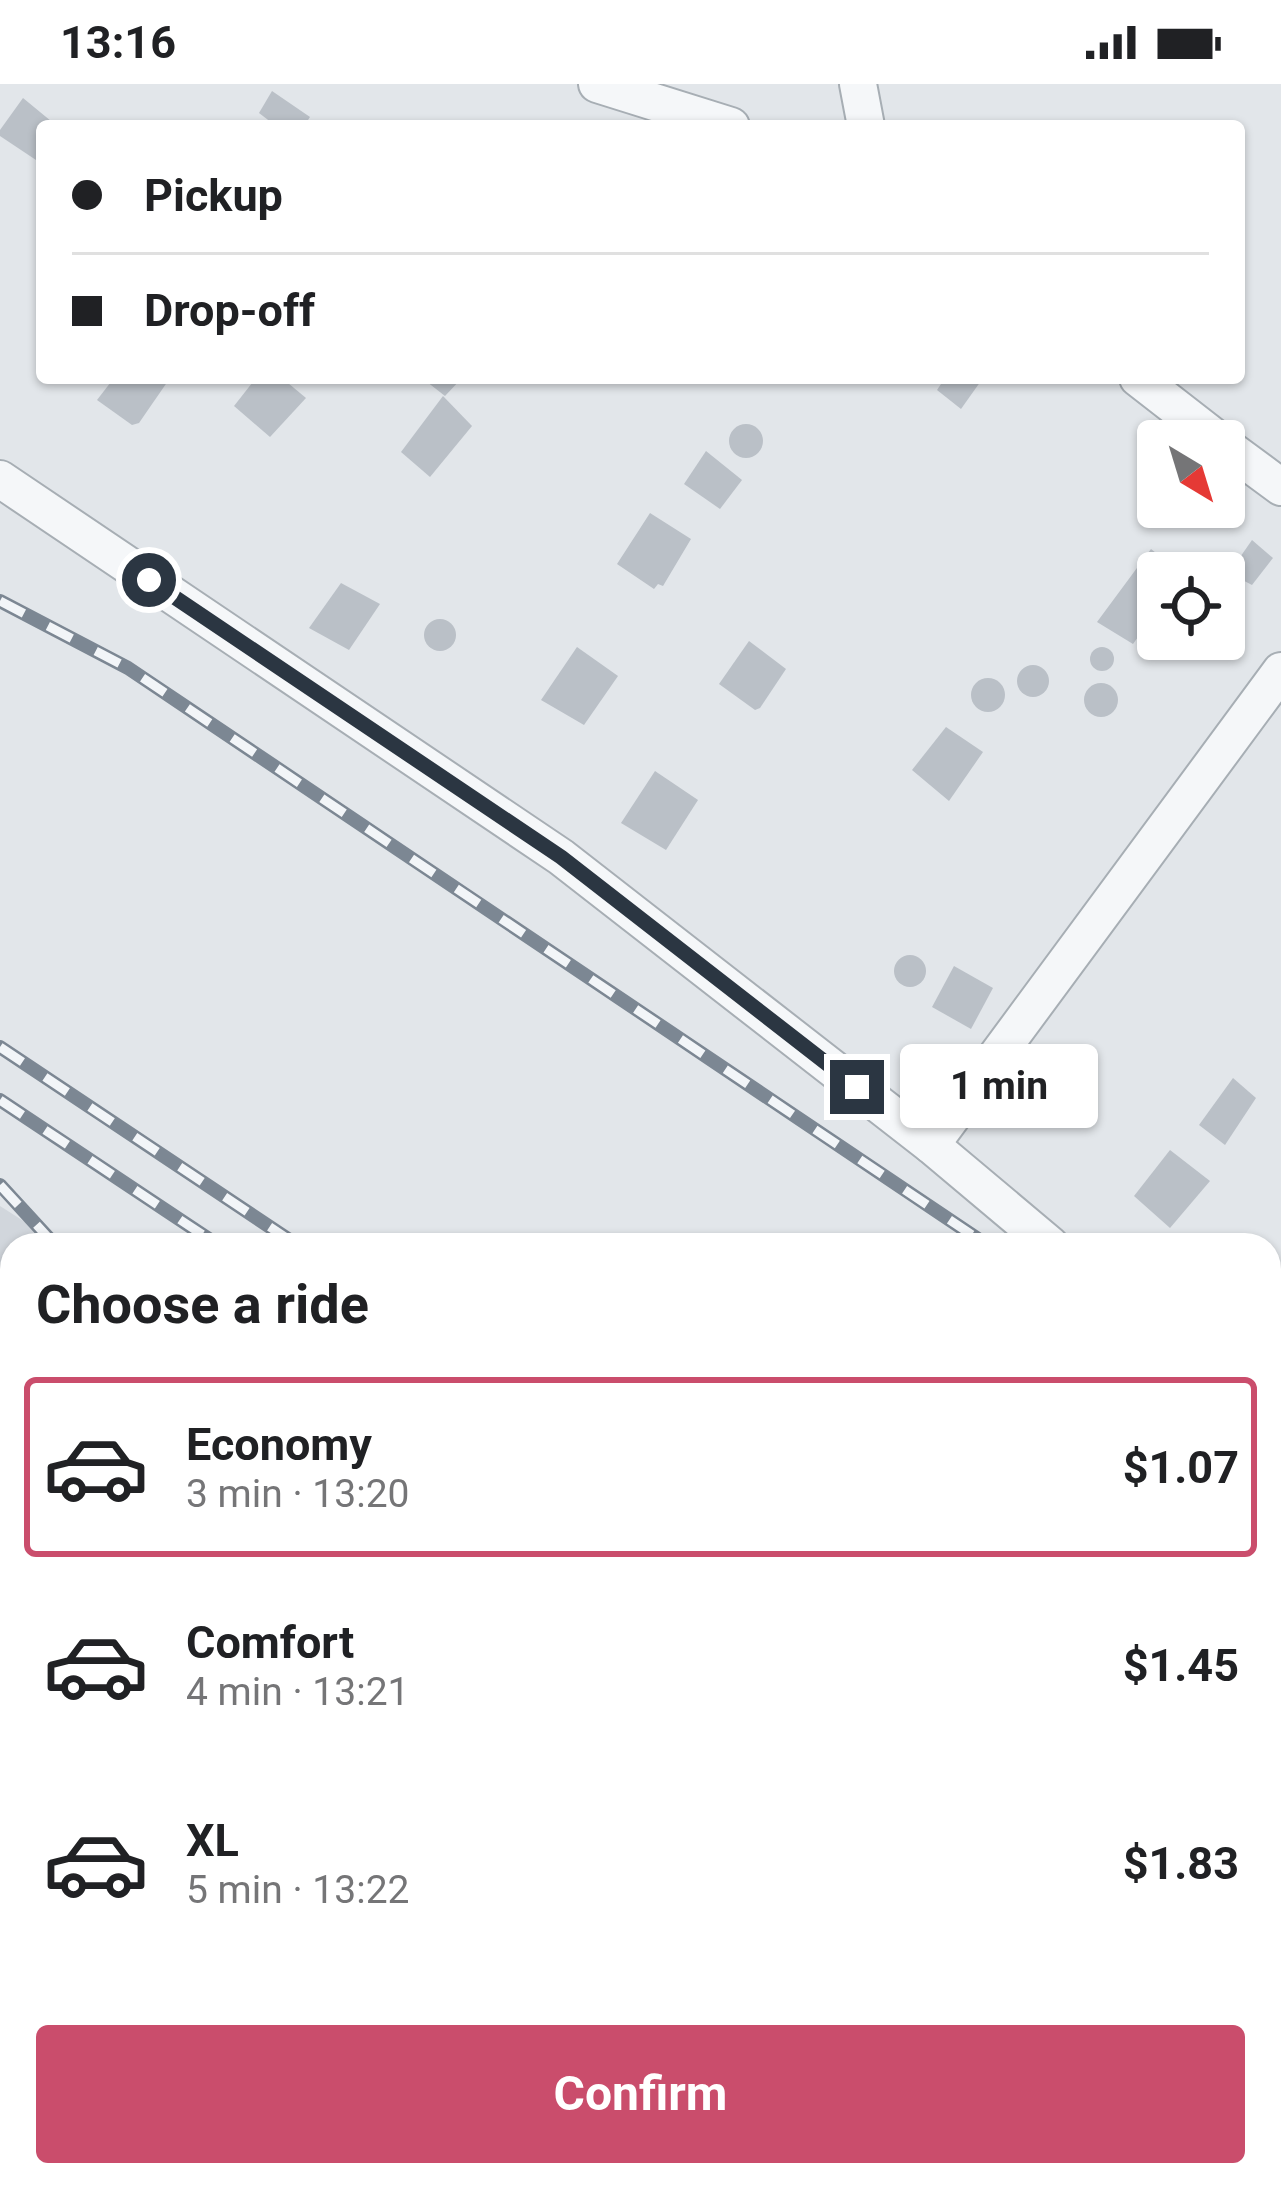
<!DOCTYPE html>
<meta charset="utf-8">
<style>
body{margin:0;font-family:Roboto,sans-serif;background:#f6f6f6;color:#202124;height:100vh;display:flex;flex-direction:column;font-size:45px;white-space:nowrap}
*{box-sizing:border-box;margin:0}
p{font-size:39px;color:#757577}
.icon{flex:none;width:66px;height:66px;fill:none;stroke:currentColor;stroke-width:2;stroke-linecap:round;stroke-linejoin:round}
.map{position:relative;flex:1;overflow:hidden}
.sheet{position:absolute;left:0px;top:1149px;width:1281px;height:954px;display:flex;flex-direction:column;background:#fff;border-radius:36px 36px 0 0;box-shadow:0 3px 9px #0004}
.sheet>*{flex:none}
.hud{position:absolute;left:36px;top:36px;width:1209px;height:264px;border-radius:12px;box-shadow:0 3px 9px #0004;display:grid;align-content:center;height:264px;padding:0 36px;background:#fff}
.needle{width:78px;rotate:142deg}
.buttons{position:absolute;left:1137px;top:336px;display:grid;gap:24px}
.buttons a{display:grid;place-items:center;width:108px;height:108px;border-radius:12px;background:#fff;box-shadow:0 3px 9px #0004;font-size:60px}
.end{position:absolute;width:54px;height:54px;margin:-27px;border:15px solid #2b3642;background:#fff;box-shadow:0 0 0 6px #fff}
.from{border-radius:50%}
.bubble{position:absolute;height:84px;border-radius:12px;background:#fff;box-shadow:0 3px 9px #0004;font-size:39px;font-weight:700;line-height:84px;text-align:center}
.hud b{display:flex;align-items:center;gap:42px;height:114px;font-size:45px}
.hud b+b{border-top:3px solid #e0e0e0}
.hud i{width:30px;height:30px;background:#202124}
ul{padding:0;list-style:none}
li{display:flex;align-items:center;gap:36px;height:180px;margin:0 24px 18px;padding:0 12px;border:6px solid transparent;border-radius:12px}
li div{flex:1}
li b{display:block;font-size:45px}
li em{font-style:normal;font-weight:700}
li.current{border-color:#ca4d6c}
li>.icon{width:108px;height:108px;stroke-width:1.5}
h2{padding:0 36px;font-size:54px;line-height:144px}
.action{display:flex;gap:24px;margin-top:auto;padding:24px 36px}
.action a{flex:1;height:138px;border-radius:12px;background:#ca4d6c;color:#fff;font-size:48px;font-weight:700;line-height:138px;text-align:center}
.status{display:flex;justify-content:space-between;align-items:center;height:84px;padding:0 60px;background:#fff;direction:ltr}
.status svg{height:33px;fill:currentColor}
.map>svg:first-child{display:block}
.built{fill:#d1d6dc}
.building{fill:#bac0c7}
.lines{fill:none;stroke-linecap:round;stroke-linejoin:round}
.lane-casing{stroke:#a7aeb4;stroke-width:22}
.street-casing{stroke:#a7aeb4;stroke-width:40}
.lane{stroke:#f5f7f9;stroke-width:18}
.street{stroke:#f5f7f9;stroke-width:36}
.rail-casing{stroke:#7c8793;stroke-width:14}
.rail{stroke:#f2f5f8;stroke-width:9;stroke-dasharray:27;stroke-linecap:butt}
.route{stroke:#2b3642;stroke-width:15}
</style>
<div class="status"><b>13:16</b><svg viewBox="0 0 49 12"><path d="M0 12V9h3v3zM5 12V6h3v6zM10 12V3h3v9zM15 12V0h3v12zM26 1h20v11H26zM47 4h2v5h-2z"/></svg></div>
<div class="map">
<svg width="1281" height="2103" viewBox="0 0 1281 2103">
<rect width="100%" height="100%" fill="#e2e6ea"/>
<!-- built -->
<g class="built">
<path d="M0 1122 61 1161H12V1698L0 1688Z"/>
<path d="M1269 1925 1281 1933V2103H490L475 2091H1269Z"/>
</g>
<!-- building -->
<g class="building">
<path d="M272 7 310 33 304 42H276L259 29Z"/>
<path d="M23 14 57 42H42V80L0 52V46Z"/>
<path d="M114 294H170L139 339 132 341 97 316Z"/>
<path d="M256 294H282L306 314 270 353 234 322Z"/>
<path d="M422 294H462L445 312Z"/>
<path d="M945 294H983L961 325 937 306Z"/>
<path d="M443 312 472 342 430 393 401 368Z"/>
<circle cx="746" cy="357" r="17"/>
<path d="M706 367 742 396 720 425 684 400Z"/>
<path d="M650 429 691 455 663 502 658 500 654 505 617 480Z"/>
<path d="M1252 456 1273 474 1252 501 1229 489Z"/>
<path d="M1151 465 1181 489H1158V525L1133 560 1097 538Z"/>
<path d="M341 499 380 520 349 566 309 544Z"/>
<circle cx="440" cy="551" r="16"/>
<path d="M749 557 786 585 760 624 755 626 719 600Z"/>
<circle cx="1102" cy="575" r="12"/>
<path d="M577 563 618 592 584 641 541 616Z"/>
<circle cx="1033" cy="597" r="16"/>
<circle cx="988" cy="611" r="17"/>
<circle cx="1101" cy="616" r="17"/>
<path d="M946 643 983 668 949 717 912 686Z"/>
<path d="M655 687 698 716 666 766 621 739Z"/>
<circle cx="910" cy="887" r="16"/>
<path d="M954 882 993 904 971 945 932 923Z"/>
<path d="M1233 994 1256 1014 1225 1061 1199 1041Z"/>
<path d="M1170 1066 1210 1097 1170 1144 1134 1112Z"/>
<path d="M12 1296V1353L0 1344V1314Z"/>
<path d="M0 1543 12 1551V1632L0 1624Z"/>
<path d="M1269 1983 1281 1991V2103H1250L1232 2091H1269Z"/>
<path d="M24 2091H90L76 2103H34Z"/>
<path d="M703 2091H791L783 2103H722Z"/>
</g>
<g class="lines">
<defs>
<g id="lane">
<path d="M0 1934 12 1923"/>
<path d="M398 2091 406 2103"/>
</g>
<g id="street">
<path d="M597 0 731 42"/>
<path d="M858 0 866 42"/>
<path d="M1138 294 1219 357"/>
<path d="M1224 361 1281 403"/>
<path d="M0 395 561 773 931 1061 1050 1161"/>
<path d="M931 1061 1281 587"/>
<path d="M1269 1301 1281 1306"/>
</g>
</defs>
<!-- lane casing -->
<use href="#lane" class="lane-casing"/>
<!-- street casing -->
<use href="#street" class="street-casing"/>
<!-- lane -->
<use href="#lane" class="lane"/>
<!-- street -->
<use href="#street" class="street"/>
<defs>
<g id="rail">
<path d="M0 517 128 584 987 1161"/>
<path d="M0 963 297 1161"/>
<path d="M0 1016 218 1161"/>
<path d="M0 1101 55 1161"/>
<path d="M1269 1351 1281 1359"/>
<path d="M1269 1808 1281 1816"/>
<path d="M1269 1860 1281 1868"/>
</g>
</defs>
<!-- rail casing -->
<use href="#rail" class="rail-casing"/>
<!-- rail -->
<use href="#rail" class="rail"/>
</g>
<g class="lines">
<!-- route -->
<path class="route" d="M149 496 561 773 857 1003"/>
</g>
</svg>
<div class="buttons">
<a><svg class="needle" viewBox="-14 -14 28 28"><path d="M0-13l5 13h-10z" fill="#e53935"/><path d="M0 13l5-13h-10z" fill="#757577"/></svg></a>
<a><svg class="icon" aria-label="locate" viewBox="0 0 24 24"><circle cx="12" cy="12" r="6"/><path d="M12 2v4M12 18v4M2 12h4M18 12h4"/></svg></a>
</div>
<i class="end from" style="left:149px;top:496px"></i>
<i class="end" style="left:857px;top:1003px"></i>
<div class="bubble" style="left:900px;top:960px;width:198px">1 min</div>
<div class="hud">
<b><i class="from"></i>Pickup</b>
<b><i></i>Drop-off</b>
</div>
<section class="sheet">
<h2>Choose a ride</h2>
<ul>
<li class="current"><svg class="icon" aria-label="car" viewBox="0 0 24 24"><path d="M5 17H2v-5l4-1 3-4h7l3 4 3 1v5h-3M9 17h6M6 11h13"/><circle cx="7" cy="17" r="2"/><circle cx="17" cy="17" r="2"/></svg><div><b>Economy</b><p>3 min · 13:20</p></div><em>$1.07</em></li>
<li><svg class="icon" aria-label="car" viewBox="0 0 24 24"><path d="M5 17H2v-5l4-1 3-4h7l3 4 3 1v5h-3M9 17h6M6 11h13"/><circle cx="7" cy="17" r="2"/><circle cx="17" cy="17" r="2"/></svg><div><b>Comfort</b><p>4 min · 13:21</p></div><em>$1.45</em></li>
<li><svg class="icon" aria-label="car" viewBox="0 0 24 24"><path d="M5 17H2v-5l4-1 3-4h7l3 4 3 1v5h-3M9 17h6M6 11h13"/><circle cx="7" cy="17" r="2"/><circle cx="17" cy="17" r="2"/></svg><div><b>XL</b><p>5 min · 13:22</p></div><em>$1.83</em></li>
</ul>
<div class="action"><a>Confirm</a></div>
</section>
</div>
